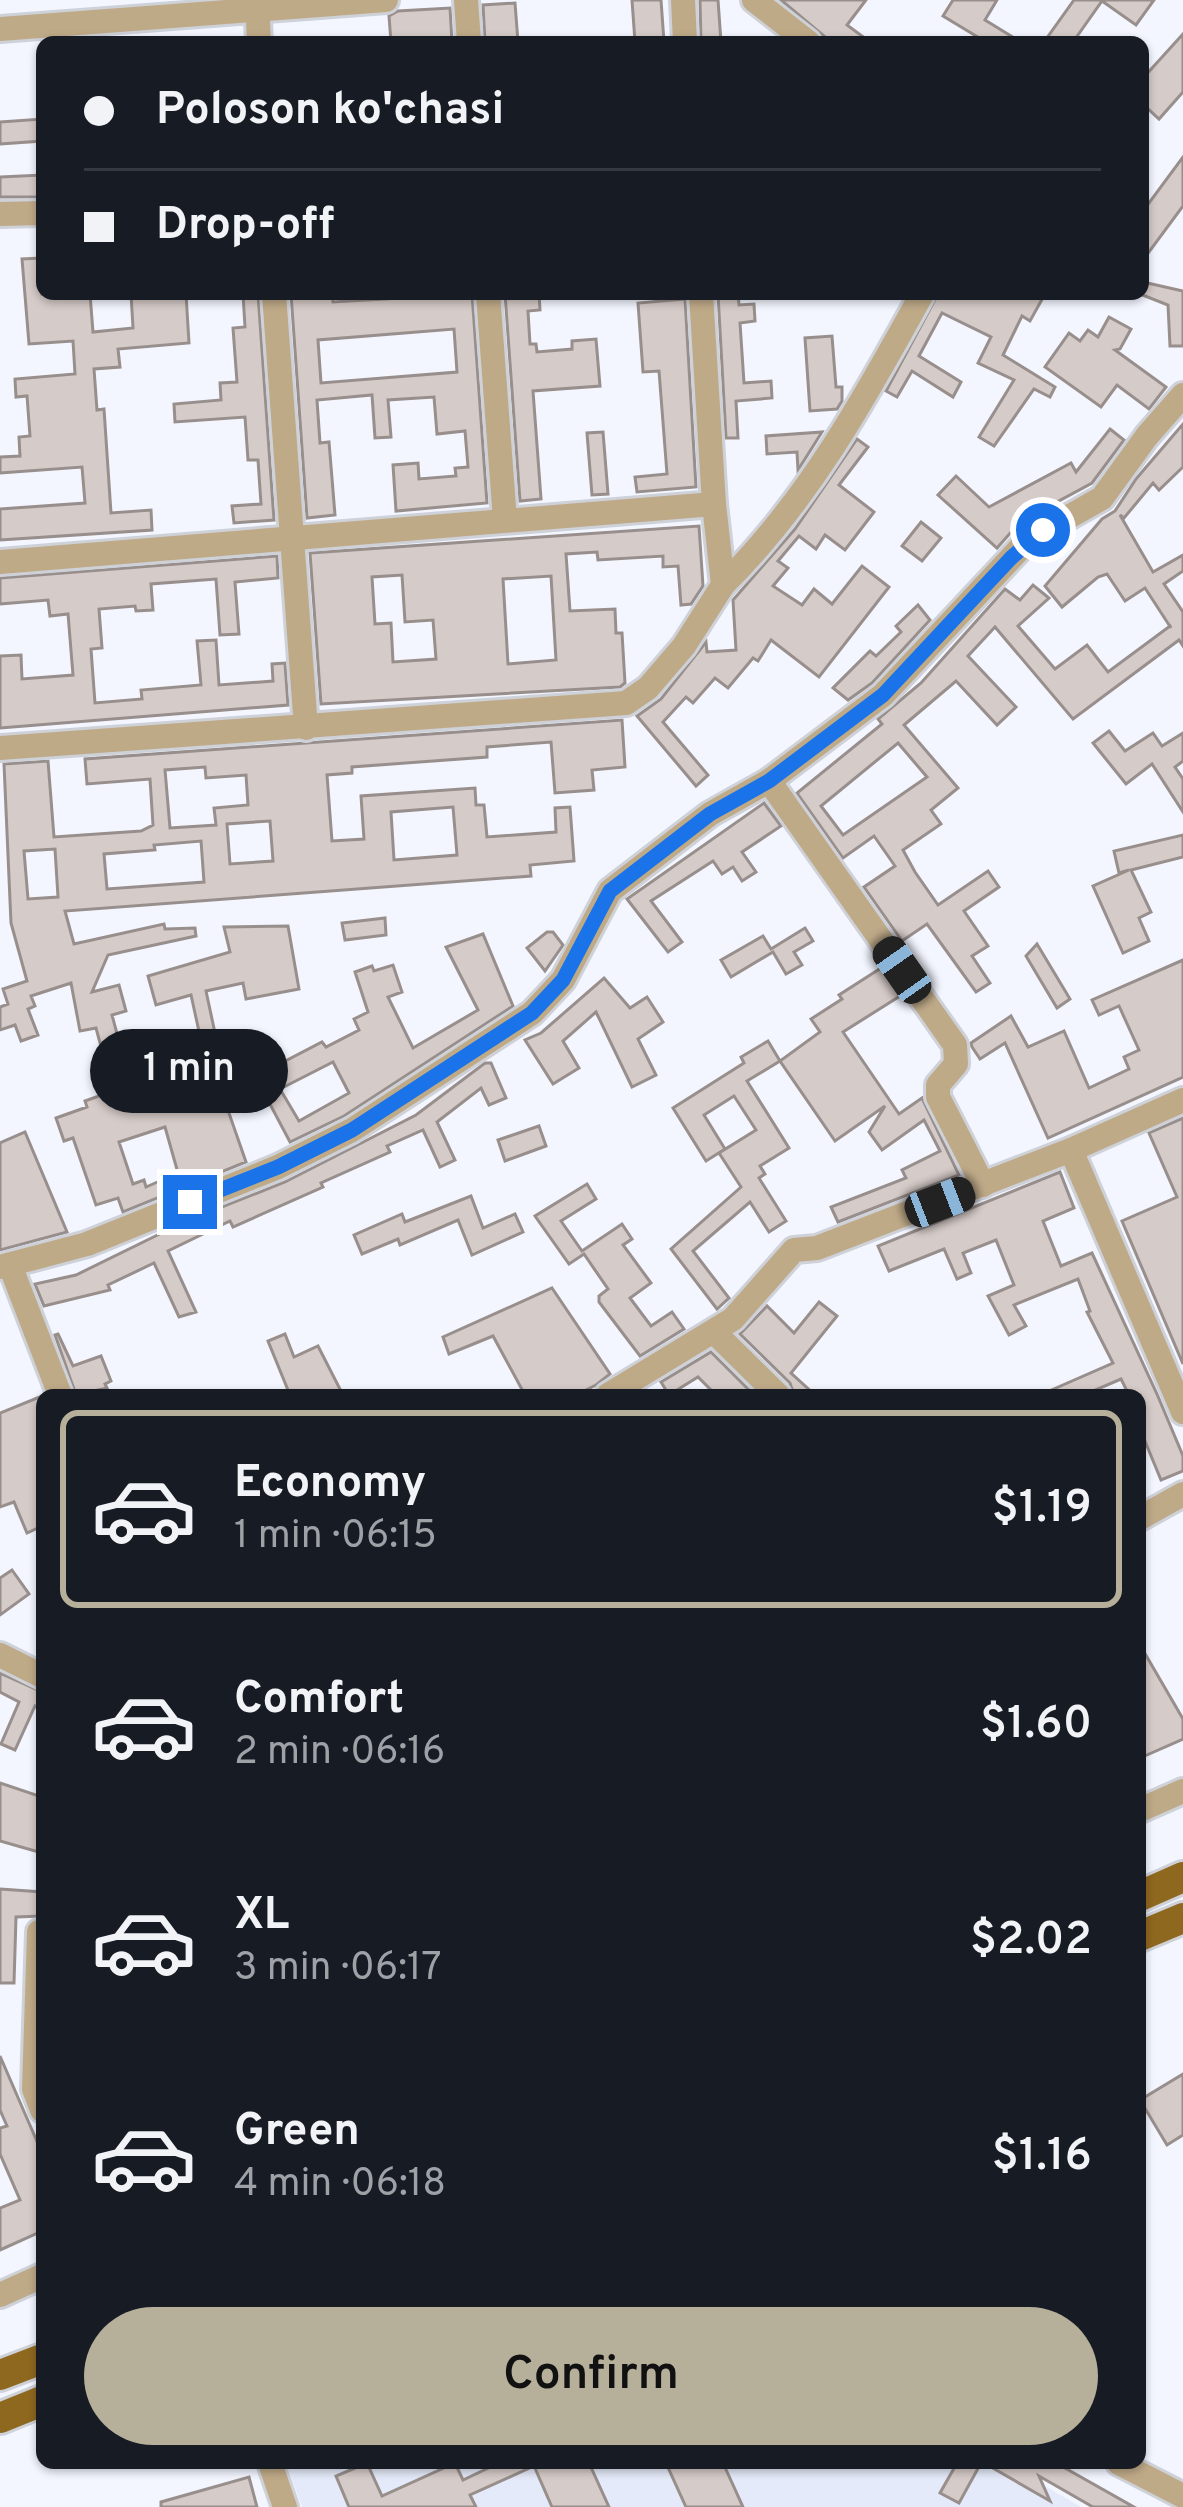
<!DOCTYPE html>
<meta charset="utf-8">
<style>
body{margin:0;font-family:Overpass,sans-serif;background:#20242c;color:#f1f3f6;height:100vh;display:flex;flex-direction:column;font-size:45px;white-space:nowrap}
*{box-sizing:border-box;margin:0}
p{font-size:39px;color:#9ea1a6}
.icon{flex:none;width:66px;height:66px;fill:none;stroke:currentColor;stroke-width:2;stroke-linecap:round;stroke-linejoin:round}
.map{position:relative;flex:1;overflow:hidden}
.sheet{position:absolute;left:36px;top:1389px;width:1110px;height:1080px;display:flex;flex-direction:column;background:#171b24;border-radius:18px;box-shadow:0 3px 9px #0004}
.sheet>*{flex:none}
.top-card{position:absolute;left:36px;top:36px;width:1113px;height:264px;border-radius:18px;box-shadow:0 3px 9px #0004;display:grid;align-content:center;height:264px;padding:0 48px;background:#171b24}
.end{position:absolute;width:54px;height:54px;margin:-27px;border:15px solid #1a73e8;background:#fff;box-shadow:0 0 0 6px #fff}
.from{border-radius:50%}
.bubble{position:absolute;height:84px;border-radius:42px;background:#171b24;box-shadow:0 3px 9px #0004;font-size:39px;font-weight:600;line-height:84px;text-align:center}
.car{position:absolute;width:36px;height:72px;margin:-36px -18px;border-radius:15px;box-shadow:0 0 9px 3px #0007;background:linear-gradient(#222 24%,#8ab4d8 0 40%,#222 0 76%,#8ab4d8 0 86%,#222 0)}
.top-card b{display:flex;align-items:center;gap:42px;height:114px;font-size:45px}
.top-card b+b{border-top:3px solid #363941}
.top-card i{width:30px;height:30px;background:#f1f3f6}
ul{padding:21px 0 0;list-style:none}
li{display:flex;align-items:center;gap:36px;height:198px;margin:0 24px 18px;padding:0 24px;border:6px solid transparent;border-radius:18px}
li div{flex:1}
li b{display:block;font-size:45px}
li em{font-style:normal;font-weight:600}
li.selected{border-color:#b6b09b}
li>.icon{width:108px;height:108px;stroke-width:1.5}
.primary-button{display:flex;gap:24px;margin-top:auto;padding:24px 48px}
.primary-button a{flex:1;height:138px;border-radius:72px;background:#b6b09b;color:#111;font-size:48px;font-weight:600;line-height:138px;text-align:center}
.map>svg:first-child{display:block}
.built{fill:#e4eaf9}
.building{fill:#d5cbc8;stroke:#988f8c;stroke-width:3;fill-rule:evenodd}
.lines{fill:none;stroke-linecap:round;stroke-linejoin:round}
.minor-casing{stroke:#ced1d8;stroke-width:30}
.major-casing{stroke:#ced1d8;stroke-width:36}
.minor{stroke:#bfaa88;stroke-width:24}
.major{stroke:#8f681f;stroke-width:30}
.route{stroke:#1a73e8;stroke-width:15}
</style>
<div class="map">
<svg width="1183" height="2507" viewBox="0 0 1183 2507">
<rect width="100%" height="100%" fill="#f3f6ff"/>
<!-- built -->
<path class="built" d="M286 2463H997L993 2470 1039 2496 1045 2486 1081 2507H302Z"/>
<!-- building -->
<g class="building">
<path d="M632 0H661L664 42H635Z"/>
<path d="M700 0H718L721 42H701Z"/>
<path d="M781 0H866L847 25 870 42H831Z"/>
<path d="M953 0H997L985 20 1021 42H986L943 16Z"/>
<path d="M1074 0H1154L1136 25 1102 1 1073 42H1044Z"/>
<path d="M515 3 518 42H485L483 5Z"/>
<path d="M450 8 452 42H391L389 16 398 11Z"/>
<path d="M1183 34V92L1159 119 1143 104V78Z"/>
<path d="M42 119V141L0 144V122Z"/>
<path d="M1183 157V206L1143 260V211Z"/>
<path d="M42 175V197H0V177Z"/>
<path d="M41 258 42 294H90L93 332 133 328 131 294H186L189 343 118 349 120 367 94 369 97 410 104 409 111 513 151 510 152 530 0 540V509L85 503 82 467 0 473V457L20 456 19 437 30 436 27 396 16 397 15 379 75 374 73 341 29 344 22 259Z"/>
<path d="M1143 282 1183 291V346H1170L1168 305 1140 294Z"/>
<path d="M243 294H258L274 520 234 523 232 506 261 504 258 460H248L245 417 175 422 174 404 221 400 220 383 237 382 233 328 245 327Z"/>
<path d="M291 294H332L333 302 472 294 487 503 396 511 393 465 418 463 419 479 456 476 455 468 468 467 465 431 437 434 434 397 388 400 391 437 375 438 372 395 317 400 320 443 329 442 335 515 307 518ZM454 329 457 372 321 383 318 340Z"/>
<path d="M505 294H539L540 310 528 311 530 344H536L537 352 572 349V341L596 339 600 386 533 391 541 499 520 501Z"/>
<path d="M718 294H738L739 305 754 304 755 321 740 323 744 383 771 381 772 398 736 401 738 438H726Z"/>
<path d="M938 294H1045L1030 321 1022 316 1003 355 1055 387 1050 397 1034 389 994 446 979 437 1014 380 978 363 991 337 942 313 919 356 961 382 953 397 912 371 897 397 886 391Z"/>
<path d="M685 299 696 487 637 492 635 477 667 474 659 371 643 372 638 303Z"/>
<path d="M1109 317 1131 329 1120 349 1115 350 1166 387 1149 409 1117 385 1101 407 1045 367 1069 333 1080 341 1088 330 1098 337Z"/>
<path d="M832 336 836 387H842V401L837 409 810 411 805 338Z"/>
<path d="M1183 424V467L1159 490 1153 483 1124 518 1120 515 1153 572 1183 555V571L1164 584 1183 612V646L1179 640 1073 719 995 627 968 656 1016 707 997 725 956 681 904 725 958 788 931 810 941 824 903 850 915 872 938 905 988 871 999 887 964 911 988 946 972 956 990 983 976 992 927 924 902 941 864 887 895 866 874 836 843 858 797 793 882 724 878 719 921 683 1005 589 1020 600 1033 585 1049 598 1018 626 1055 669 1087 645 1108 672 1170 626 1171 628 1145 588 1125 601 1107 574 1098 577 1062 607 1045 586 1102 519 1115 511 1136 479ZM898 743 927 777 843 835 821 806Z"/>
<path d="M1110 429 1124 440 1092 483 1020 522 997 548 938 495 956 476 989 507 1071 463 1076 472Z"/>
<path d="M603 432 608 494 592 495 587 433Z"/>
<path d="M822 432 798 470 797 452 767 454 766 436Z"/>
<path d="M857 439 868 447 839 485 874 512 845 550 825 535 816 549 799 536 778 561 788 568 773 586 802 605 814 589 832 604 862 566 889 587 819 677 771 640 758 661 753 658 728 688 715 678 693 703 686 697 663 722 708 775 696 786 637 716 661 699 706 642 707 652 736 650 733 600 795 529Z"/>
<path d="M921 522 941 538 922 561 902 546Z"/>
<path d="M699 526 703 586 691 604 681 605 678 566 663 567V556L598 560 597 552 566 554 570 611 615 609 616 633H622L625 683 620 687 321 704 310 553ZM402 575 405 622 433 620 436 659 393 662 391 623 375 624 372 577ZM551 576 556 660 508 664 503 579Z"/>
<path d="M277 556 278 578 235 582 239 634 220 635 216 579 151 584 153 610 136 611 135 606 99 609 102 648 91 649 95 703 142 699 141 690 201 685 197 641 216 640 219 685 273 681 272 664 285 663 288 705 0 728V656L21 655 22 679 73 675 68 614 50 616 48 600 0 604V578Z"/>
<path d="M918 605 930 620 872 683 848 700 833 688 870 651 876 656 901 632 896 626Z"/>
<path d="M622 720 625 767 592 770 594 790 555 793 551 742 487 747V757L352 767V773L327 775 332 841 364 839 361 796 475 788 476 805H484L487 837 556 832 555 808 570 807 574 861 530 865 531 876 65 911 74 944 164 924 165 929 195 928 196 936 108 955 92 992 119 985 126 1011 112 1015 131 1086 165 1074 168 1087 246 1074 248 1080 255 1076 245 1057 257 1051 268 1070 322 1042 326 1047 359 1030 354 1019 368 1012 355 972 372 966 374 971 393 965 402 992 388 997 413 1048 478 1010 446 947 483 934 513 1006 344 1116 290 1142 262 1089 223 1096 246 1162 123 1212 118 1198 96 1205 73 1138 64 1141 56 1118 87 1107 85 1101 113 1091 96 1028 80 1031 71 983 31 996 35 1006 28 1009 38 1035 21 1041 15 1025 0 1030V1007L8 1004 3 989 27 981 11 923 4 764 48 761 54 837 141 831 153 825 150 779 87 784 85 759ZM205 767 206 778 246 775 248 805 214 808 216 825 170 828 165 770ZM453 807 457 855 394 860 391 812ZM270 821 273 861 230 864 227 824ZM201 841 204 882 107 889 104 854 155 850 154 845ZM55 849 58 897 28 899 24 851ZM333 1062 349 1093 299 1121 280 1089ZM165 1127 178 1173 146 1187 144 1180 133 1184 119 1142Z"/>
<path d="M1109 731 1125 751 1153 733 1162 746 1183 733V761L1175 767 1183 779V812L1152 764 1126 784 1093 743Z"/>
<path d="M764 803 781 826 742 852 756 872 742 881 733 867 722 874 713 861 651 901 682 942 668 952 627 899Z"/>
<path d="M1183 835V857L1131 870 1151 912 1139 918 1149 941 1123 953 1093 886 1129 870 1119 873 1114 851Z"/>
<path d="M385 918 386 935 345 940 342 923Z"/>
<path d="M288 926 299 989 246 999 243 983 206 991 215 1033 200 1036 191 995 156 1005 148 976 230 952 224 927Z"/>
<path d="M805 928 813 941 794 952 802 965 786 974 773 952 731 977 721 960 763 936 771 949Z"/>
<path d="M547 932H553L563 945 545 971 527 948Z"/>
<path d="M1037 944 1070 999 1057 1008 1026 956Z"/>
<path d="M1183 960V1077L1048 1138 1005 1043 980 1059 972 1047 971 1043 1011 1016 1028 1047 1064 1031 1089 1088 1129 1069 1124 1057 1139 1050 1119 1006 1099 1015 1092 1000Z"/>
<path d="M881 968 900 996 843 1032 899 1114 922 1098 959 1175 838 1222 831 1207 906 1178 902 1170 940 1151 924 1120 882 1150 869 1132 885 1106 835 1141 780 1061 820 1032 811 1019 842 999 839 995Z"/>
<path d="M604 978 630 1008 647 997 663 1022 638 1039 656 1075 632 1087 596 1012 563 1041 579 1068 553 1084 525 1040 541 1033Z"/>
<path d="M768 1041 780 1061 747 1081 789 1148 760 1166 765 1174 759 1178 786 1221 769 1232 750 1202 693 1251 729 1298 717 1309 671 1249 741 1187 719 1153 756 1130 734 1096 704 1115 725 1149 706 1161 673 1108 744 1063 741 1057Z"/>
<path d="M485 1063H491L506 1098 489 1105 481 1088 437 1122 455 1160 440 1167 423 1130 387 1146 390 1152 321 1183 323 1187 233 1227 230 1221 168 1251 196 1312 179 1317 154 1263 108 1285 110 1290 44 1306 35 1284 76 1275 184 1222 285 1182 416 1115Z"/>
<path d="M1183 1118V1364L1122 1221 1177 1197 1149 1133Z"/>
<path d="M539 1126 546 1146 505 1161 498 1140Z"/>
<path d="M25 1132 67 1232 0 1250V1143Z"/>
<path d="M1060 1172 1074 1208 1043 1221 1061 1266 1092 1253 1157 1394 1183 1456V1471L1161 1480 1140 1429V1395H1129L1121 1379 1084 1395H1040L1113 1363 1087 1312 1090 1311 1078 1279 1014 1305 1026 1326 1009 1335 988 1296 1014 1285 996 1240 963 1253 971 1273 957 1279 944 1249 889 1271 878 1246Z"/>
<path d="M587 1184 596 1199 561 1221 582 1251 622 1224 632 1239 623 1245 651 1283 630 1298 651 1326 672 1312 684 1329 640 1356 599 1302V1296L608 1289 584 1254 569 1264 535 1216Z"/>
<path d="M471 1196 483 1228 515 1214 523 1232 472 1255 458 1220 400 1245 398 1239 362 1254 354 1235 402 1214 405 1222Z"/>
<path d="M552 1288 610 1374 596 1385 576 1395H525L493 1336 449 1354 443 1337Z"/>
<path d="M819 1302 837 1316 791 1373 815 1395H794L790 1383 740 1334 767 1306 794 1333Z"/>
<path d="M58 1334 73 1366 101 1356 111 1381 105 1384 107 1388 76 1395 55 1335Z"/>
<path d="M285 1334 294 1357 318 1346 343 1395H290L268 1341Z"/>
<path d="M711 1352 754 1395H716L698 1377 669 1395 661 1382Z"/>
<path d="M42 1396V1526L27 1533 14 1502 0 1507V1413Z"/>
<path d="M12 1570 29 1594 0 1615V1578Z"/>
<path d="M1140 1645 1183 1719V1739L1140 1758Z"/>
<path d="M0 1673 42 1692V1711L35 1706 15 1750 1 1744 19 1702 0 1692Z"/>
<path d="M0 1783 42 1797V1853L0 1841Z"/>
<path d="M0 1889 42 1892V1916L16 1917 14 1983H0Z"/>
<path d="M0 2056 42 2153V2231L0 2250V2208L20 2200 0 2154V2128L7 2126 0 2110Z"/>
<path d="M1183 2074V2135L1167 2145 1140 2100Z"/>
<path d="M367 2463 382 2496 455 2463 463 2480 499 2463H589L609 2507H552L534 2466 470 2495 476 2507H349L336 2476Z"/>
<path d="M666 2463H723L743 2507H686Z"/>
<path d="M957 2463H981L959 2503 940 2493Z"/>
<path d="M984 2463H1056L1134 2507H1093L1039 2476 1050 2501Z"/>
<path d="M249 2477 257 2507H161V2502Z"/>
</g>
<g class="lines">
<defs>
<g id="minor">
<path d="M257 0 259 42"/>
<path d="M466 0 469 42"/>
<path d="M683 0 685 42"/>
<path d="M754 0 808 42"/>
<path d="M0 29 386 0"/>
<path d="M0 214 42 213"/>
<path d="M274 294 306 728"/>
<path d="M488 294 505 520"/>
<path d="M0 562 714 504"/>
<path d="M723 585C808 501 865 398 922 294"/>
<path d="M0 748 626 703 648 688 684 646 723 585 714 504 701 294"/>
<path d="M769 781 955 1045 956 1064 938 1085V1097L983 1185"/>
<path d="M1071 1150 1183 1412"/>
<path d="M10 1265 60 1395"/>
<path d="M0 1267 87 1244 278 1167 352 1130 532 1013 563 980 610 891 710 814 769 781 883 695 1028 540 1102 498 1147 436 1183 395"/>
<path d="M714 1332 778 1395"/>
<path d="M608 1395 733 1319 794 1250 817 1248 1071 1150 1183 1100"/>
<path d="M1140 1518 1183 1494"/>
<path d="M0 1655 42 1676"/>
<path d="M1140 1810 1183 1791"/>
<path d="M39 1932 34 2089 42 2110"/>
<path d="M0 2295 42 2276"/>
<path d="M270 2463 285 2507"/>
<path d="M1119 2463 1183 2496"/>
</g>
<g id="major">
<path d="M1140 1896 1183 1877"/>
<path d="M1140 1936 1183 1918"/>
<path d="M0 2375 42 2359"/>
<path d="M0 2418 42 2401"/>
</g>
</defs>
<!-- minor casing -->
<use href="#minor" class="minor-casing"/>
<!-- major casing -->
<use href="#major" class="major-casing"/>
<!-- minor -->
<use href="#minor" class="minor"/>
<!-- major -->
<use href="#major" class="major"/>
</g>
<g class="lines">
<!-- route -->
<path class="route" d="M190 1202 278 1167 352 1130 532 1013 563 980 610 891 710 814 769 781 883 695 1011 558 1043 530"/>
</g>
</svg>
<i class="end from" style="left:1043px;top:530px"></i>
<i class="end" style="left:190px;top:1202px"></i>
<div class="bubble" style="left:90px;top:1029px;width:198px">1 min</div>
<i class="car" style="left:902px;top:970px;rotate:325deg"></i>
<i class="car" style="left:940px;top:1202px;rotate:69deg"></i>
<div class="top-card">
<b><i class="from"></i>Poloson ko'chasi</b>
<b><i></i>Drop-off</b>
</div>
<section class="sheet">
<ul>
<li class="selected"><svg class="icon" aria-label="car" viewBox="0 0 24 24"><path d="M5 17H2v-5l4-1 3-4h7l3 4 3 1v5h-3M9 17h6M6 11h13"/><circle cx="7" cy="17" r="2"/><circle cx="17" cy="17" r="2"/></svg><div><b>Economy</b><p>1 min · 06:15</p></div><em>$1.19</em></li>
<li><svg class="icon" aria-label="car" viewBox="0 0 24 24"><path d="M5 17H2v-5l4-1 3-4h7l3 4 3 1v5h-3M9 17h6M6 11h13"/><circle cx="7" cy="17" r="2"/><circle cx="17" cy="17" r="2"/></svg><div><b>Comfort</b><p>2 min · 06:16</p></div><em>$1.60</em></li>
<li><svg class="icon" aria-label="car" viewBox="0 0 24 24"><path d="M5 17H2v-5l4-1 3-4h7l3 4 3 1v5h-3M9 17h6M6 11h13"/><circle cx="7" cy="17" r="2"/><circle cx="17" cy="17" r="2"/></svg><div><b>XL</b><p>3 min · 06:17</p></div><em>$2.02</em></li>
<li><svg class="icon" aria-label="car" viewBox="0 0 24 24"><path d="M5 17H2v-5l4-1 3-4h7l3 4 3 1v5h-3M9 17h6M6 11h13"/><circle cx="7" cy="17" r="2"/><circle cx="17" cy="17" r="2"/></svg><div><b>Green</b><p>4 min · 06:18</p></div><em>$1.16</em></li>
</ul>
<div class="primary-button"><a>Confirm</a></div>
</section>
</div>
